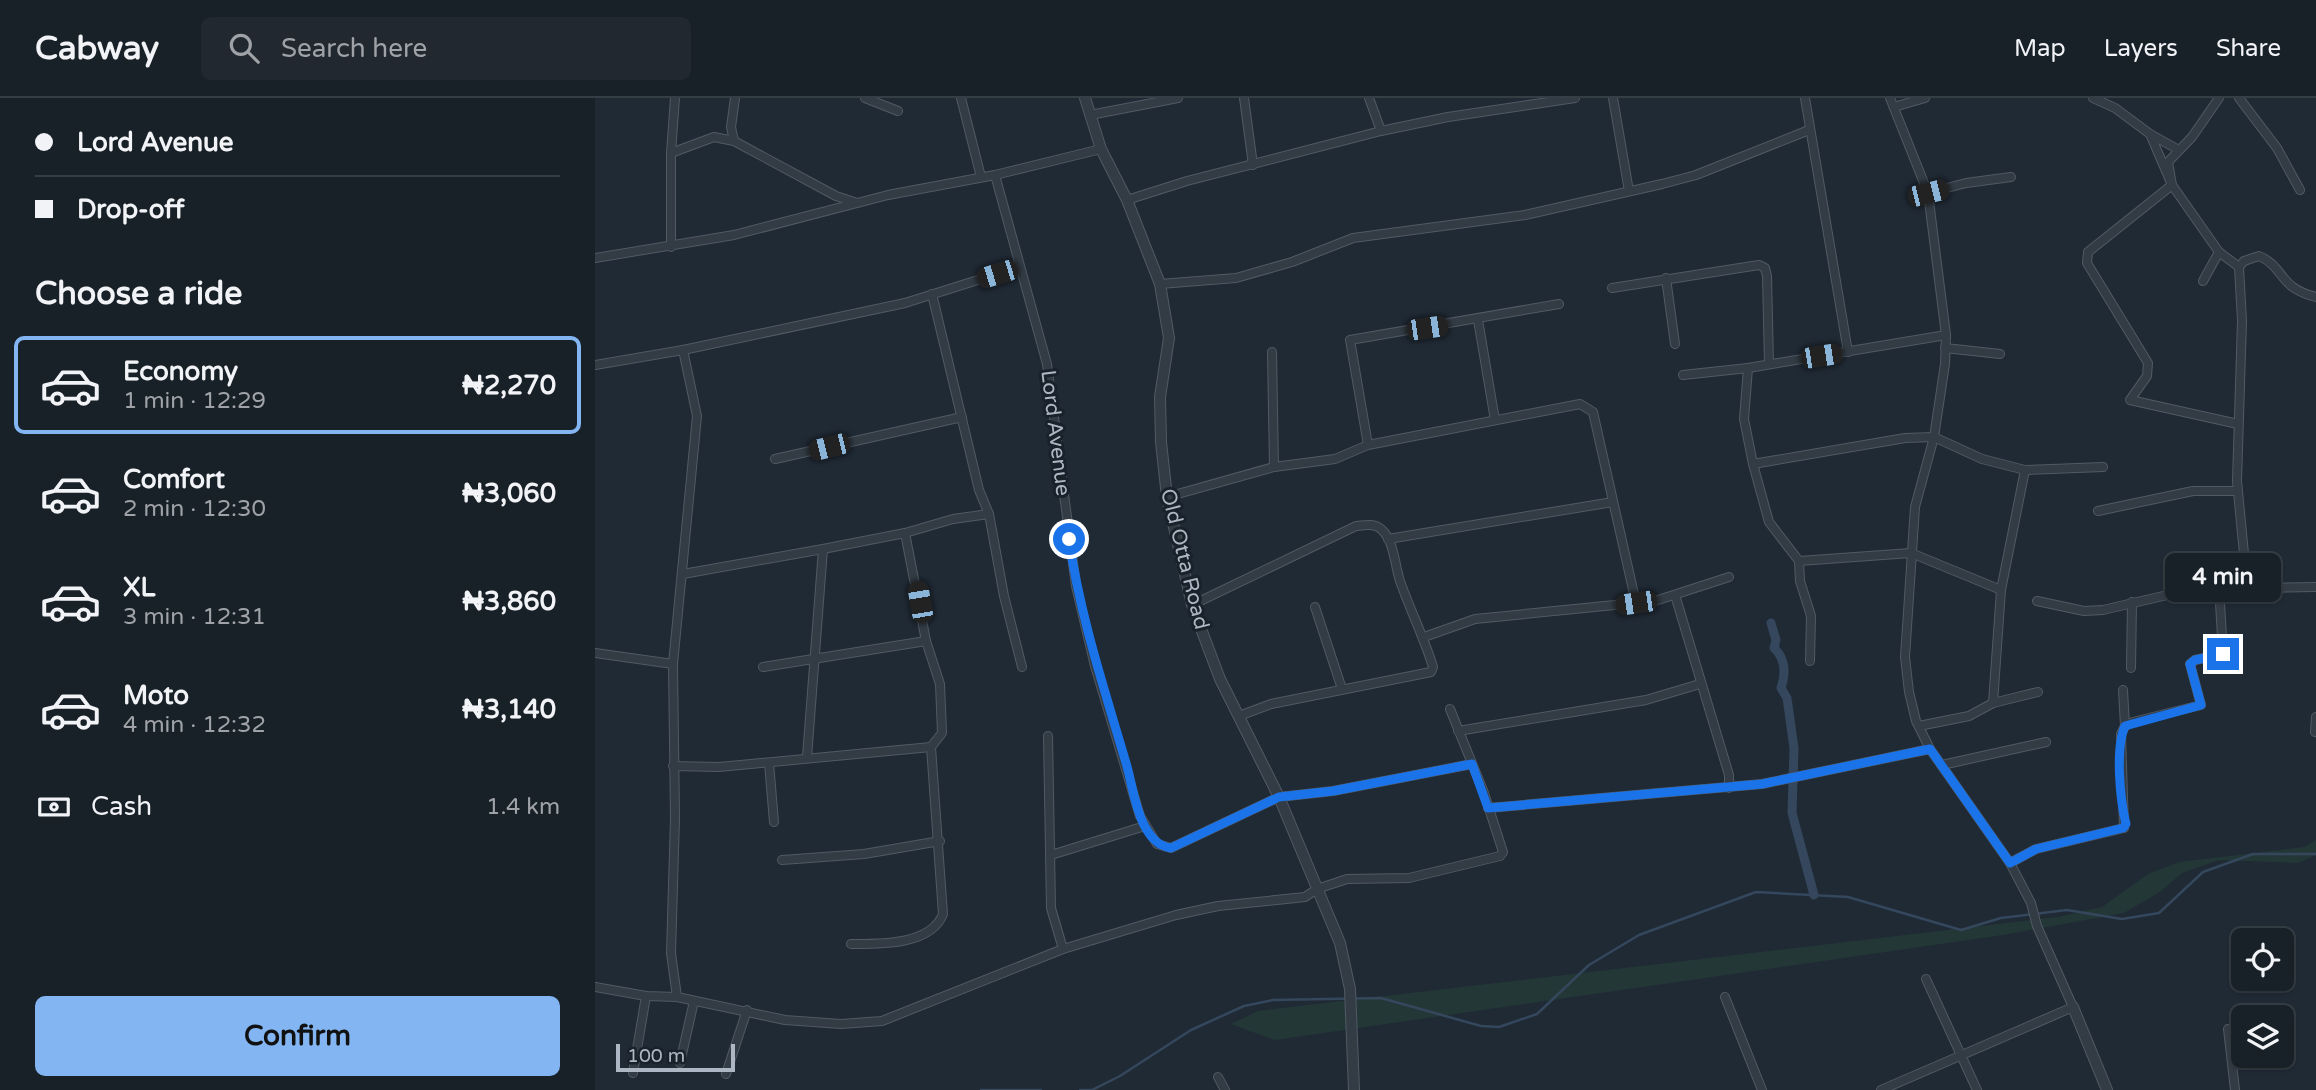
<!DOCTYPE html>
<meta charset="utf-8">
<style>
body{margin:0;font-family:"Varela Round",sans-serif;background:#212830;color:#f1f3f6;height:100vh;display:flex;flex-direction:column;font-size:26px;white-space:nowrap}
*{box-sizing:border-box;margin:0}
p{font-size:23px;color:#9fa3a8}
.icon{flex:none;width:38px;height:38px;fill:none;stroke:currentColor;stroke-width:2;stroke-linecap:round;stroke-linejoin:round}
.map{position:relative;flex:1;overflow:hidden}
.sheet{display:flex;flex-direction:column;background:#182028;width:595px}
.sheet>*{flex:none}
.guide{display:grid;align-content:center;height:154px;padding:0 35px;background:#182028}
.controls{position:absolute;left:1636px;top:830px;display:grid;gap:14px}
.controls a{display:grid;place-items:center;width:63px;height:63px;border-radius:10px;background:#182028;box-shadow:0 2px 5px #0004,0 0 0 2px #363e45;font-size:35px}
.scale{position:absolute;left:21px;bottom:18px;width:119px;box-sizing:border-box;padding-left:7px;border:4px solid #adb7c3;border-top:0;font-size:19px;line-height:24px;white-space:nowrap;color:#adb7c3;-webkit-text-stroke:5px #19212a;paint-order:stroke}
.end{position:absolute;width:32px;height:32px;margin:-16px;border:9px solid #1a73e8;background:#fff;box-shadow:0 0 0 4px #fff}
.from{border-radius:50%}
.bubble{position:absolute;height:49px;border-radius:10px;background:#182028;box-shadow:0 2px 5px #0004,0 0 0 2px #363e45;font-size:23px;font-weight:700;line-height:49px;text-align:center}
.car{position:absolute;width:21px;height:42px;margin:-21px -10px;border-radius:9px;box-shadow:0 0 5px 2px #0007;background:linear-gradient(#222 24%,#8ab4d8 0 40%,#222 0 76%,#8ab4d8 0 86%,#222 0)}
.guide b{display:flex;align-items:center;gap:24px;height:66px;font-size:26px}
.guide b+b{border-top:2px solid #363e45}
.guide i{width:18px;height:18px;background:#f1f3f6}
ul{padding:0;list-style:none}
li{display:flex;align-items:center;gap:21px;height:98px;margin:0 14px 10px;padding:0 21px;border:4px solid transparent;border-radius:10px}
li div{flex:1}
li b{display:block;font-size:26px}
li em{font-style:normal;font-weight:700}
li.current{border-color:#82b5f2}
li>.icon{width:63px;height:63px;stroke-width:1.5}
h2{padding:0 35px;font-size:32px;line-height:84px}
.pay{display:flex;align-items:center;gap:18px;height:77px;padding:0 35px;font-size:26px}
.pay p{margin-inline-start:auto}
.primary-button{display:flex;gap:14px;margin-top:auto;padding:14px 35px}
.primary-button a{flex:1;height:80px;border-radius:10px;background:#82b5f2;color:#111;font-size:28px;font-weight:700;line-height:80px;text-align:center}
header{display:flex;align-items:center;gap:42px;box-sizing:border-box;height:98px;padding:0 35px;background:#182028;border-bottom:2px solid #363e45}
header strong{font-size:33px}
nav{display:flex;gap:38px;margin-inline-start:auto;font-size:24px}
.search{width:490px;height:63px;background:#212830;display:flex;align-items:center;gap:18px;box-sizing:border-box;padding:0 24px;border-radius:10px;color:#9fa3a8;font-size:26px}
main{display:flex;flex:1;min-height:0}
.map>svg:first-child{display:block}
.green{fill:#233737}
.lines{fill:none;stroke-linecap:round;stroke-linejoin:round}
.stream{stroke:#34475c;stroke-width:2.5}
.canal{stroke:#34475c;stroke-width:9}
.minor-casing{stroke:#515a64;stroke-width:10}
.tertiary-casing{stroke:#515a64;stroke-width:12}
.minor{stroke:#333c45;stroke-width:8}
.tertiary{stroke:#333c45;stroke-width:10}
.route{stroke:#1a73e8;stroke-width:9}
.labels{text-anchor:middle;stroke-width:6;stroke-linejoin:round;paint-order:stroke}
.street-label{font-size:21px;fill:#adb7c3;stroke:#19212a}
</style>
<header>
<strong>Cabway</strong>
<div class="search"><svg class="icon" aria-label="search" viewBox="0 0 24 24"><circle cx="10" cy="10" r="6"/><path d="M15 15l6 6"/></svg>Search here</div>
<nav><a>Map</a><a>Layers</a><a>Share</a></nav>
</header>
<main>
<section class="sheet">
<div class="guide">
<b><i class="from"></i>Lord Avenue</b>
<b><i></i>Drop-off</b>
</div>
<h2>Choose a ride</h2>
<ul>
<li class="current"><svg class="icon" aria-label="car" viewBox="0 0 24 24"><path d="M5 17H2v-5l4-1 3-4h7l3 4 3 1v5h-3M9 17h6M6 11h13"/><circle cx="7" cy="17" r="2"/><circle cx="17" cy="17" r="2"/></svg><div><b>Economy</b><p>1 min · 12:29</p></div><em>₦2,270</em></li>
<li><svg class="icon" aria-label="car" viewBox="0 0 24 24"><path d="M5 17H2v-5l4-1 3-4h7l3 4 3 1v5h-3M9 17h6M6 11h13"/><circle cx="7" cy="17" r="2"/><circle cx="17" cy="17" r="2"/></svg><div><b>Comfort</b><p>2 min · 12:30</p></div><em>₦3,060</em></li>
<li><svg class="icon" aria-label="car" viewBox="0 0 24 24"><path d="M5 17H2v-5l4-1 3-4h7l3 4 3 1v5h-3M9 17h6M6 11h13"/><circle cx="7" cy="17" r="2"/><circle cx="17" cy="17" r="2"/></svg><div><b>XL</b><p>3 min · 12:31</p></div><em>₦3,860</em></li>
<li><svg class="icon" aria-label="car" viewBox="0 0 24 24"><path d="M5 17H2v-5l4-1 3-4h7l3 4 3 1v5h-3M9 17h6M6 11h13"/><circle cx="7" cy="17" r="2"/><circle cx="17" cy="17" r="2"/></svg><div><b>Moto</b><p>4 min · 12:32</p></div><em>₦3,140</em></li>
</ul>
<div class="pay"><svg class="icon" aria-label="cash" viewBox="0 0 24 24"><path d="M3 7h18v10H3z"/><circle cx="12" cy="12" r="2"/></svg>Cash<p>1.4 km</p></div>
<div class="primary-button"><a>Confirm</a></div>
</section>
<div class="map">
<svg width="1721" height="992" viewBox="0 0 1721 992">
<rect width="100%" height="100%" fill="#202a35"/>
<!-- green -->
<path class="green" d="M1721 742V757L1703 765 1624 762 1587 775 1565 794 1529 815 1408 837 680 942 636 926 663 913 1463 819 1507 809 1553 776 1584 764 1709 749Z"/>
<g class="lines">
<!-- stream -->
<g class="stream">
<path d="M386 992H446"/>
<path d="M485 992H497L525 978 596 932 649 908 678 902 786 900 886 928 904 929 942 916 994 867 1044 837 1161 794 1253 799 1366 832 1406 820 1472 812 1527 821 1564 815 1608 774 1658 756H1721"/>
</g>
<!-- canal -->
<path class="canal" d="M1176 525 1181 542 1179 550C1191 561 1191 575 1186 590L1192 600 1199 650 1197 715 1219 797"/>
<defs>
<g id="minor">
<path d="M140 0 136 29 139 43 241 98 262 105"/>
<path d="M270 0 303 13"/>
<path d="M366 0 386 79"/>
<path d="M649 0 658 67"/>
<path d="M774 0 786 33"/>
<path d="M1018 0 1034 93"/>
<path d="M1210 0 1253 254"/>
<path d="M1498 0 1520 10 1555 36 1577 87 1493 154 1492 165 1553 265 1552 278 1535 302 1643 326"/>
<path d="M1624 0 1597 39 1573 64 1577 87 1624 154 1644 169"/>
<path d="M1644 0 1682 50 1705 92"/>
<path d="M1299 9 1330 0"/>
<path d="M495 17 583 0"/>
<path d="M1555 36 1582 51"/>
<path d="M76 55 119 39 139 43"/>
<path d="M400 77 452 266 481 488 500 568 545 718 562 746 576 750 684 699 738 693 877 666"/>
<path d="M1333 95 1371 85 1416 79"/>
<path d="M532 102 592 83 786 33 853 19 980 0"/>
<path d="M76 149V55L80 0"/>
<path d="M0 160 139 137 293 97 400 77 506 51"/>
<path d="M1071 180 1080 246"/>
<path d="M1608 183 1624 154"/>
<path d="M565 186 641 180 697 164 758 140 930 117 1067 86 1101 77 1214 32"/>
<path d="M1017 190 1164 167 1170 170 1172 178 1174 266"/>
<path d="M337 196 384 392 394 416 409 498 427 569"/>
<path d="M883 222 900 322"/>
<path d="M1350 250 1405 256"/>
<path d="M677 254 679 369"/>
<path d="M0 267 88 252 310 205 424 169"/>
<path d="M1153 270 1149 321 1158 366 1310 340 1339 339 1387 361 1430 372 1508 369"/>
<path d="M1088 277 1153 270 1351 237"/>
<path d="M773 347 755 242 964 206"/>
<path d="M180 361 367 319"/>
<path d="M1158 366 1174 424 1204 463 1205 483 1216 518 1215 563"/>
<path d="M572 399 679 369 740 361 773 347 985 306 998 314 1041 505"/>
<path d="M1503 413 1598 393H1642"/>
<path d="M793 441 1018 404"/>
<path d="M1204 463 1316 455 1406 492"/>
<path d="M88 476 228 451 310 435 358 421 394 416"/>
<path d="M1652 487 1642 383 1647 223 1644 169 1649 163 1664 158C1690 169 1683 190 1721 199"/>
<path d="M1080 497 1134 677V690"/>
<path d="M1442 503 1489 513 1508 512 1598 491 1721 489"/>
<path d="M597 507 761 428C770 427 780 425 787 432 799 443 800 468 805 483 815 512 829 539 838 569L836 574 676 606 644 618"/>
<path d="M720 509 747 591"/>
<path d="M829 539 880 521 1060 503 1134 479"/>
<path d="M0 555 78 566"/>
<path d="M168 569 331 543"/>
<path d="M1536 570 1537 504"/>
<path d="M1528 592 1530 628"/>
<path d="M1398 605 1406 492 1430 372"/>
<path d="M1324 628 1374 618 1398 605 1443 594"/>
<path d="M863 633 1051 602 1105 586"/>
<path d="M1720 634 1721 619"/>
<path d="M453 638 456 810 468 851"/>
<path d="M212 659 228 451"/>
<path d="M174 665 179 724"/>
<path d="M1347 667 1451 644"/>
<path d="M78 668 124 669 336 649"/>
<path d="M893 710 1167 686 1335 651"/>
<path d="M456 757 550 728"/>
<path d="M187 762 269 756 345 743"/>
<path d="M1415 765 1441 751 1529 730 1526 636 1530 628 1538 624 1606 607 1595 566 1600 562 1628 556 1624 488"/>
<path d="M256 846C286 846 336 847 348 816L336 649 347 635 345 586 331 543 310 435"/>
<path d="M1331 881 1382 992"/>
<path d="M0 889 51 898 82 899 190 922 246 926 287 923 468 851 581 817 623 808 710 799 722 791 752 781 814 780 905 758 908 754 889 695 855 611"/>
<path d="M82 899 76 855 80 720 78 566 102 318 88 252"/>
<path d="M1130 899 1167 992"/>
<path d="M1633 931 1640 992"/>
<path d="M85 965 99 903"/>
<path d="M38 975 51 898"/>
<path d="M131 976 152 912"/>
<path d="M623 979 630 992"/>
<path d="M1286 992 1478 909 1442 828 1436 805 1415 765 1335 651 1321 623 1314 594 1310 559 1320 409 1339 339 1350 266 1351 237 1333 95 1295 0"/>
</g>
<g id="tertiary">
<path d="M490 0 506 51 532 102 565 186 574 240 565 299 566 344 572 399 597 507 625 581 684 699 745 845 755 891 759 992"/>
<path d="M1478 909 1512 992"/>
</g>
</defs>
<!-- minor casing -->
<use href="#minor" class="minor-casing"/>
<!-- tertiary casing -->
<use href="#tertiary" class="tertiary-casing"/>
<!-- minor -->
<use href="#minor" class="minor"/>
<!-- tertiary -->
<use href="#tertiary" class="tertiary"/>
</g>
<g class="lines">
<!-- route -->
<path class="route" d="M474 441C485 518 509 590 531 665 537 685 539 707 549 727 555 738 562 748 576 750L684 699 738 693 877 666 893 710 1167 686 1335 651 1415 765 1441 751 1528 730 1531 726C1525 702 1520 650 1530 628L1606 607 1595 566 1600 562 1628 556"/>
</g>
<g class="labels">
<!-- street labels -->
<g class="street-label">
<text transform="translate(461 335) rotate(83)" y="7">Lord Avenue</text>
<text transform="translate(590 461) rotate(76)" y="7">Old Otta Road</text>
</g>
</g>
</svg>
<div class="controls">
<a><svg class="icon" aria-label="locate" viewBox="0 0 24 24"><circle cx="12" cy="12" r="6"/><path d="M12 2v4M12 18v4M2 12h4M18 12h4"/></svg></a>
<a><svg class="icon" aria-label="layers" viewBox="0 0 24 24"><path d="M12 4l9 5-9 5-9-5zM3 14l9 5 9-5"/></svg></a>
</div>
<div class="scale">100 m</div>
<i class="end from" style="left:474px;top:441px"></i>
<i class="end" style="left:1628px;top:556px"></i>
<div class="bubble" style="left:1570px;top:455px;width:116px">4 min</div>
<i class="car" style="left:1333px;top:95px;rotate:76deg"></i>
<i class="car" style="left:402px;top:176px;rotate:253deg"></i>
<i class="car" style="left:832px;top:230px;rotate:82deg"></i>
<i class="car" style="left:1226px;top:258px;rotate:81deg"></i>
<i class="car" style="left:234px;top:349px;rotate:256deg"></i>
<i class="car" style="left:325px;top:504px;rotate:350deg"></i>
<i class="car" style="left:1041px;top:505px;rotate:262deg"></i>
</div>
</main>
